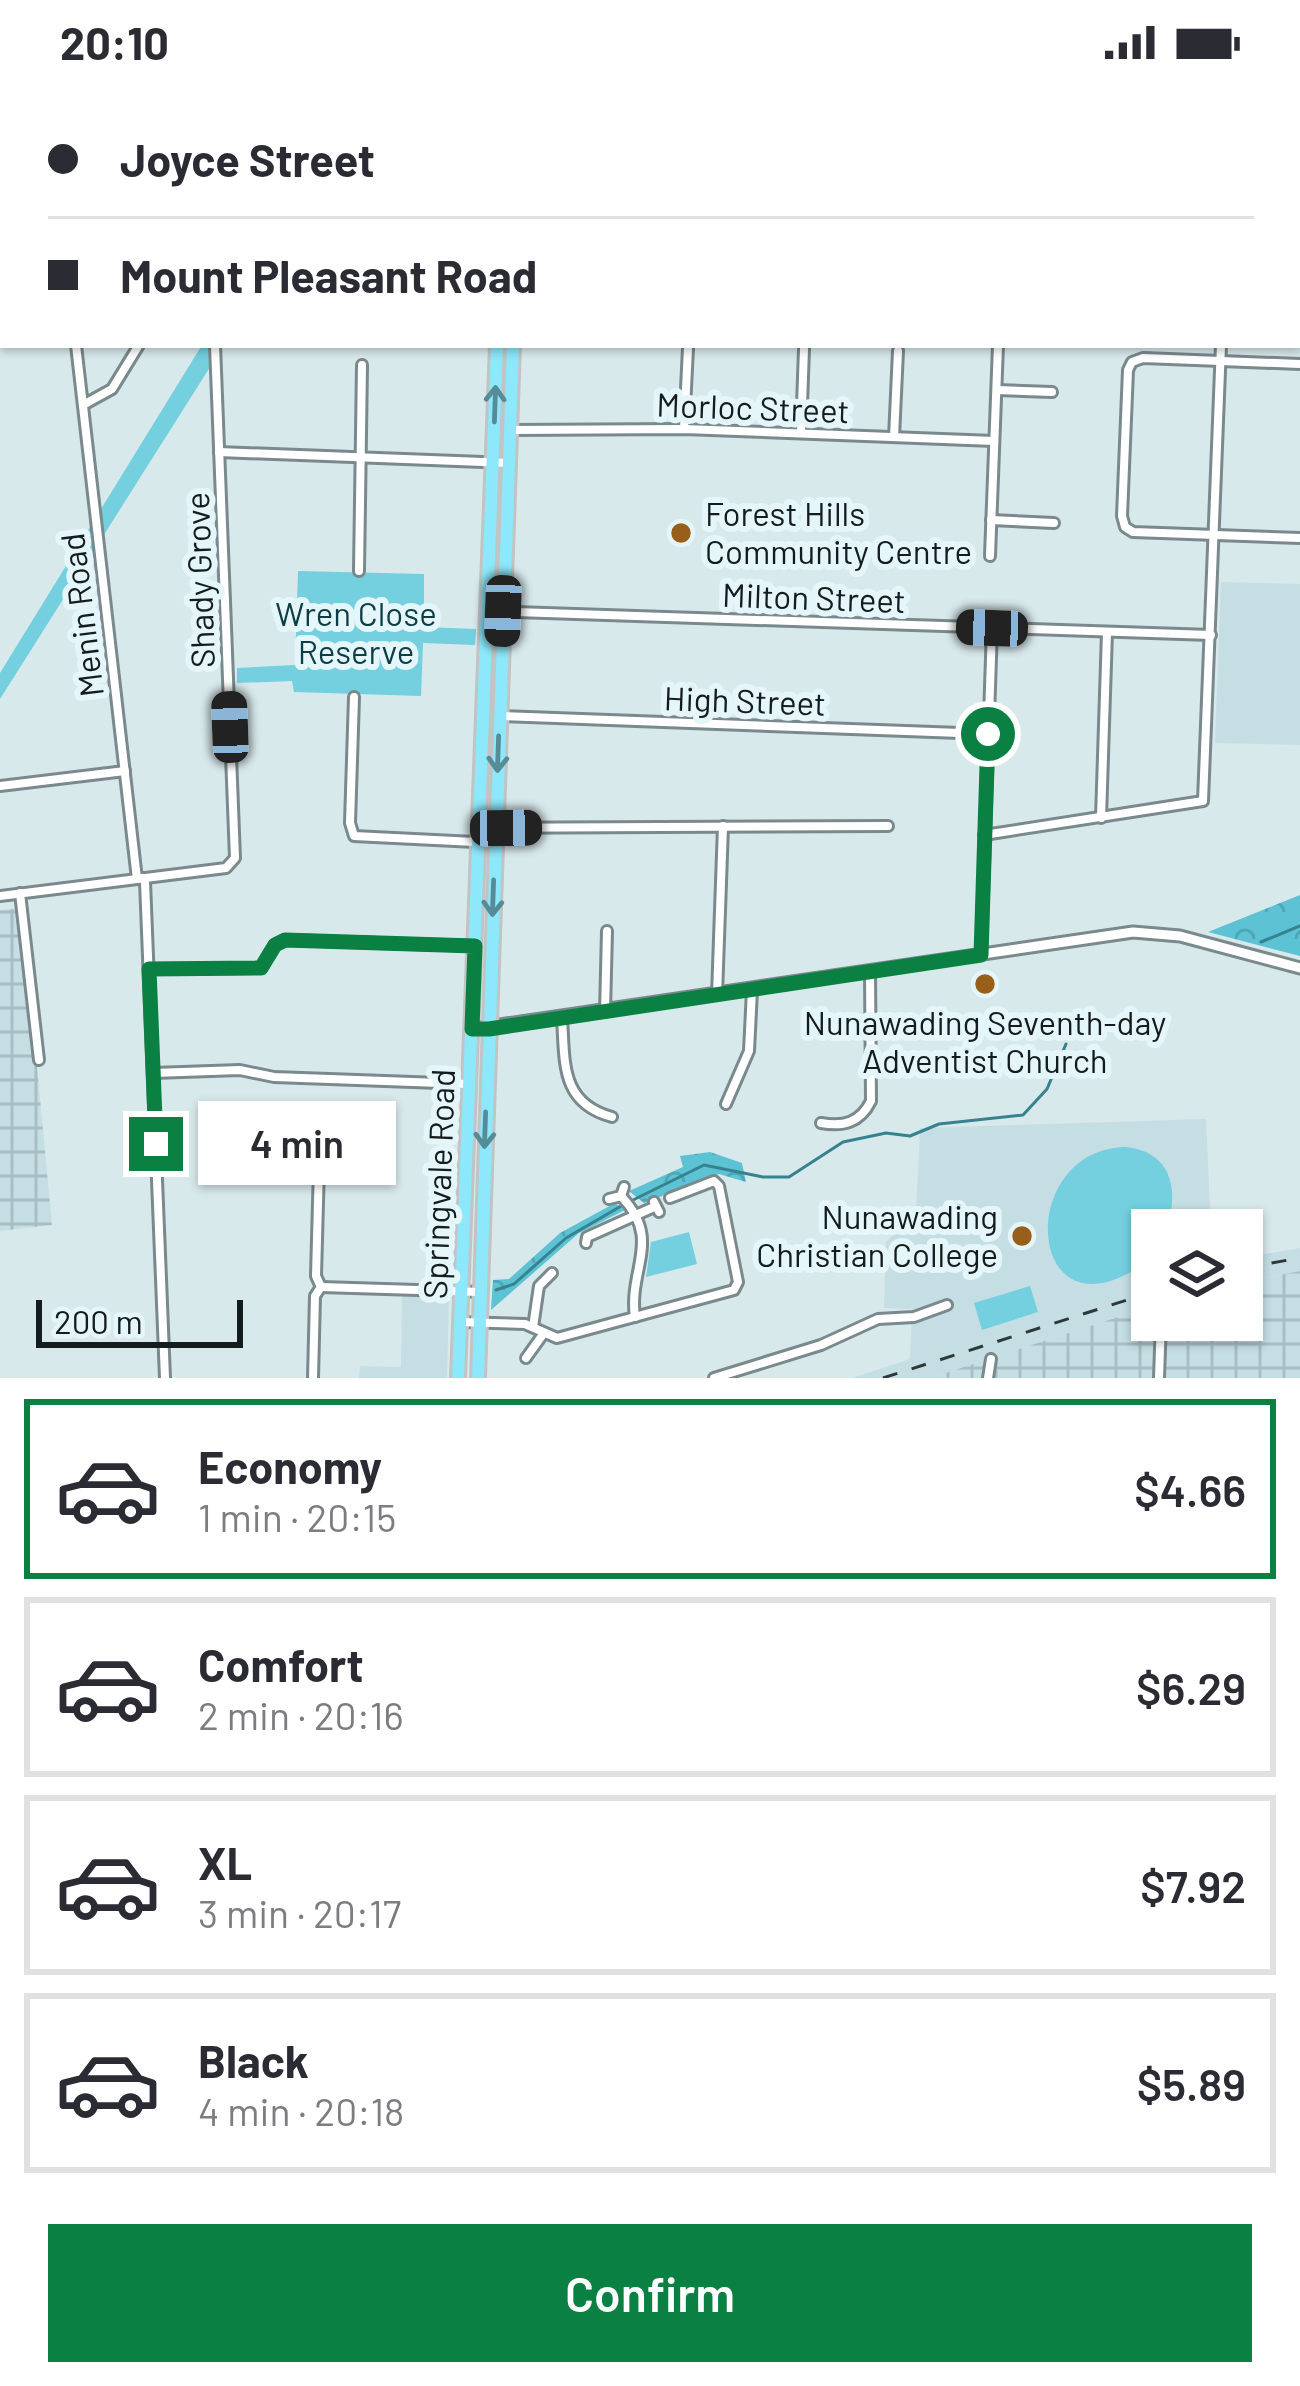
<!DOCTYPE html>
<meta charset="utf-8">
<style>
body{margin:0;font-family:Barlow,sans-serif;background:#f7f7f7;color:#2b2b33;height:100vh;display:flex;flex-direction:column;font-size:45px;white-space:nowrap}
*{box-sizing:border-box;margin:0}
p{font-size:39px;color:#7c7c81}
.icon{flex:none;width:66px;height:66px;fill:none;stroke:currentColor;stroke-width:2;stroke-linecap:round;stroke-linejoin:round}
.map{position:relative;height:1294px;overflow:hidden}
.panel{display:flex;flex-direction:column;background:#fff;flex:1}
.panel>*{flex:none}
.top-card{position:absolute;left:0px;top:0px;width:1302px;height:264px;box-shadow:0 3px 9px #0004;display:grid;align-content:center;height:264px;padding:0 48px;background:#fff}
.controls{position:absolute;left:1131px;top:1125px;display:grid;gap:24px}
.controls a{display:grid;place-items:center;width:132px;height:132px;border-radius:0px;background:#fff;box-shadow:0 3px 9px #0004;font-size:60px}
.scale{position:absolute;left:36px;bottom:30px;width:207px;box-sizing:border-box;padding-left:12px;border:6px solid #151c1d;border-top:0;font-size:33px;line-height:42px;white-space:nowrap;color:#151c1d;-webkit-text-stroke:9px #e5f6fa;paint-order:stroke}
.end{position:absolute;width:54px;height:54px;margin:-27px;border:15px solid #0b8043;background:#fff;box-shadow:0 0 0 6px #fff}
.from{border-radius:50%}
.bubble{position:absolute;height:84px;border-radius:0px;background:#fff;box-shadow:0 3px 9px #0004;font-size:39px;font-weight:600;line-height:84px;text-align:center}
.car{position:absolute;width:36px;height:72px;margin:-36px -18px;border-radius:15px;box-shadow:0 0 9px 3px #0007;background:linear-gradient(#222 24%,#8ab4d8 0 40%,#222 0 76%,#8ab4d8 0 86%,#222 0)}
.top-card b{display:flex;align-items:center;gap:42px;height:114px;font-size:45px}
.top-card b+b{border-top:3px solid #e1e1e2}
.top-card i{width:30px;height:30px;background:#2b2b33}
ul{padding:21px 0 0;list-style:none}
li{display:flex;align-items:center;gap:36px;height:180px;margin:0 24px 18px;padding:0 24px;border:6px solid #e1e1e2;border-radius:0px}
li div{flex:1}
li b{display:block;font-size:45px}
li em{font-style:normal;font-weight:600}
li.current{border-color:#0b8043}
li>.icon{width:108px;height:108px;stroke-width:1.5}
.primary-button{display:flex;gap:24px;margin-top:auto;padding:24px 48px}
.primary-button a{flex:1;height:138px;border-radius:0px;background:#0b8043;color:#fff;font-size:48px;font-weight:600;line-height:138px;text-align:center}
.status{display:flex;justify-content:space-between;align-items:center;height:84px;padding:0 60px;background:#fff;direction:ltr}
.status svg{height:33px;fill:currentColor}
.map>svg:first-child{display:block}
.built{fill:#c4dee4}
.industrial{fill:url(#industrial-grid)}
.forest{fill:url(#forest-crowns)}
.park{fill:#74cfdf}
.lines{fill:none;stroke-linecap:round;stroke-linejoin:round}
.stream{stroke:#36828e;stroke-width:3}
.minor-casing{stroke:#79898c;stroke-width:14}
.tertiary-casing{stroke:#79898c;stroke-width:15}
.trunk-casing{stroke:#c2c4c4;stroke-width:18}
.minor{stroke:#fff;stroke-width:8}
.tertiary{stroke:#fff;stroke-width:9}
.trunk{stroke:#8ce8fa;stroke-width:12}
.rail{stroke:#30393a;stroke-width:3;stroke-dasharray:15 15;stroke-linecap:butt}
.oneway{stroke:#568c97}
.route{stroke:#0b8043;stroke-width:15}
.poi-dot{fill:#975f1a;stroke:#e5f6fa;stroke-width:4.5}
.labels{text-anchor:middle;stroke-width:12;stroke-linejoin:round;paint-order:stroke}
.street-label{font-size:33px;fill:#151c1d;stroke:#e5f6fa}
.poi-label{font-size:33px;fill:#151c1d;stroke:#e5f6fa;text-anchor:start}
.park-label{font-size:33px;fill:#0d3d45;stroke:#e5f6fa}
</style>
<div class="status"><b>20:10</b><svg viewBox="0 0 49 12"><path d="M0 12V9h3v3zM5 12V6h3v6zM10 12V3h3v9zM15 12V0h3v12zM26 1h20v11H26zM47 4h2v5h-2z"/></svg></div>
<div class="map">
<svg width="1300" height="1294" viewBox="0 0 1300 1294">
<defs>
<pattern id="industrial-grid" width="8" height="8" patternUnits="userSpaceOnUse" patternTransform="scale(3)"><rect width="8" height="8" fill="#c4dee4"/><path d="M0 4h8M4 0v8" fill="none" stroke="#a8bec3"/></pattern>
<pattern id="forest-crowns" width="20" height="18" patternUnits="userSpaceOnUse" patternTransform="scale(3)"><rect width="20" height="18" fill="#5cc2d4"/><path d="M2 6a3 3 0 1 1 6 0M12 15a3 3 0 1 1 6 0" fill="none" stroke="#4fa6b6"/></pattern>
</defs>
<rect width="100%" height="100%" fill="#d8e9ec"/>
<!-- built -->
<g class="built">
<path d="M1221 498 1300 500V661L1215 659Z"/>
<path d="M1206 1035 1211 1146H1152V1222L930 1294H852L910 1275 912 1225 884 1224 886 1158 916 1129 920 1044Z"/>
<path d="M1300 1164V1187L1242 1198V1174Z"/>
<path d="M402 1210 449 1211 447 1294H359L360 1282 401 1283Z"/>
</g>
<!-- industrial -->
<g class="industrial">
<path d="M22 824 52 1141 0 1147V826Z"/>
<path d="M1300 1187V1294H930L1152 1222V1236H1242V1198Z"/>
</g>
<!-- forest -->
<g class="forest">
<path d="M1300 811V872L1208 848Z"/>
<path d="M710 1068 742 1079 746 1098 719 1090 644 1119 629 1107 683 1083 680 1072Z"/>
<path d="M615 1119 625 1126 579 1149 491 1226 493 1196 509 1195 560 1149Z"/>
</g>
<!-- park -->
<g class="park">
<path d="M202 261H224L0 615V589Z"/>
<path d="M298 487 424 490V543L476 545 475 561 423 559 421 612 294 608 292 597 237 599V584L295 581Z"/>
<path d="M1125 1063C1172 1067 1180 1107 1166 1146H1152L1149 1176C1026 1268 1012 1066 1125 1063Z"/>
<path d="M689 1148 697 1180 646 1193 651 1158Z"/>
<path d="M1030 1202 1038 1228 982 1246 974 1219Z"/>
</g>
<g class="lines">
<!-- stream -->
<g class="stream">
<path d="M1261 858 1300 842"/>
<path d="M631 1117 704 1081 763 1093H789L843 1058 886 1049 910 1052 939 1040 1023 1031 1047 1005 1066 960"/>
<path d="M496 1206 514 1200 566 1154 623 1121"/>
</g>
<defs>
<g id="minor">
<path d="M45 0V3"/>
<path d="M147 0 154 3"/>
<path d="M135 3 137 0"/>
<path d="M223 3V0"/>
<path d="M841 3V0"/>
<path d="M940 3V0"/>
<path d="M1020 3V0"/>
<path d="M1120 3 1121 0"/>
<path d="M1203 3V0"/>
<path d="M1299 71H1300"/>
<path d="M0 122 3 121"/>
<path d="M1299 182H1300"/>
<path d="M76 261 137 795"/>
<path d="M1300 280 1143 274 1132 278 1128 286 1122 432 1125 443 1133 448 1300 454"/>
<path d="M997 306 1052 308"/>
<path d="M83 321 112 305 139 261"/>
<path d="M684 345 688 264"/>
<path d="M511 346 684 345 994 357"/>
<path d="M801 349 804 265"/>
<path d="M894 353 898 267"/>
<path d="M219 368 509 379"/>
<path d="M991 436 1054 439"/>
<path d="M990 472 998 261"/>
<path d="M359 487 362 281"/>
<path d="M487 527 1211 551"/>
<path d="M354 613 350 739 354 752 495 759"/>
<path d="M500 632 988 650"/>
<path d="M0 702 125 687"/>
<path d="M1101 734 1107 548"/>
<path d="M480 744 888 742"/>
<path d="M984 751 1203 717 1221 261"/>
<path d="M142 794 145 798 165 1294"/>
<path d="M20 809 39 976"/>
<path d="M0 812 226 784 235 774 215 261"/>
<path d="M981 871 992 544"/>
<path d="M149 885 261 884 275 861 285 856 475 862"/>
<path d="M717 911 723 742"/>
<path d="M605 928 607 847"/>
<path d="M562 934C565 978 560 1019 612 1033"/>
<path d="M153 989 240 986 274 993 468 1000"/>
<path d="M726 1020 749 967 752 906"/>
<path d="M821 1039C843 1043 860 1039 871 1017L870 888"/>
<path d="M621 1112C663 1156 628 1185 635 1233"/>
<path d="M609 1115 621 1112 624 1103"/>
<path d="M654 1118 659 1128"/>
<path d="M586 1159 587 1153 654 1123"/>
<path d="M321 1203 481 1208"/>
<path d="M460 1238 525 1240 557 1254 734 1206 738 1198 719 1102 714 1097 670 1114"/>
<path d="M533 1243 539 1202 552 1189"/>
<path d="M526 1274 544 1249"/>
<path d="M313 1294 315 1212 321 1203 316 1192 319 1082 316 1073"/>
<path d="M714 1294 821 1261 878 1235 914 1233 947 1221"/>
<path d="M988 1294 991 1275"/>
<path d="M1159 1294 1161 1236"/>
</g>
<path id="tertiary" d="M472 945 1133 848 1180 852 1300 884"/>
<g id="trunk">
<path d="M506 3V0"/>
<path d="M522 3V0"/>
<path d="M458 1294 497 261"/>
<path d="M478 1294 513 261"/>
</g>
</defs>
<!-- minor casing -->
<use href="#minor" class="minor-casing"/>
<!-- tertiary casing -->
<use href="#tertiary" class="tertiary-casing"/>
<!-- trunk casing -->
<use href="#trunk" class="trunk-casing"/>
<!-- minor -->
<use href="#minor" class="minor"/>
<!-- tertiary -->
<use href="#tertiary" class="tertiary"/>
<!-- trunk -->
<use href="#trunk" class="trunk"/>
<!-- rail -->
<g class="rail">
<path d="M1242 1184 1300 1174"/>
<path d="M883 1294 1152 1208"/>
</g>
</g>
<!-- one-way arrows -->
<defs><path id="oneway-shaft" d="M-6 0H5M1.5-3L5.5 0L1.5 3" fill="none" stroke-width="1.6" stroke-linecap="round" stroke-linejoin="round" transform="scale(3)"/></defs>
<g class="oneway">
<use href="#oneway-shaft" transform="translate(495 320) rotate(-88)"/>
<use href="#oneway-shaft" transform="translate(498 670) rotate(92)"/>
<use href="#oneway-shaft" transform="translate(493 814) rotate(92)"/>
<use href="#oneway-shaft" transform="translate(485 1046) rotate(92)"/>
</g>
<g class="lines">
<!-- route -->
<path class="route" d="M156 1060 149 885 261 884 275 861 285 856 475 862 472 945H489L981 871 988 650"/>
</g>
<!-- markers -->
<g class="poi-dot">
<circle cx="681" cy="449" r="12"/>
<circle cx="985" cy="900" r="12"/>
<circle cx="1022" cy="1152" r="12"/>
</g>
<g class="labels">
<!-- street labels -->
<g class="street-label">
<text transform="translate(753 324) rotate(2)" y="12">Morloc Street</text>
<text transform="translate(200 496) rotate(-92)" y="12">Shady Grove</text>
<text transform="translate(814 514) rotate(2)" y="12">Milton Street</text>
<text transform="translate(82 531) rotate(-97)" y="12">Menin Road</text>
<text transform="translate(745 617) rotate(2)" y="12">High Street</text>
<text transform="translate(439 1100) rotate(-88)" y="12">Springvale Road</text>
</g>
<!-- poi labels -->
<g class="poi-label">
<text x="705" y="442">Forest Hills<tspan x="705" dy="38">Community Centre</tspan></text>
<text x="985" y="951" text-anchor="middle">Nunawading Seventh-day<tspan x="985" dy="38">Adventist Church</tspan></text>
<text x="998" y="1145" text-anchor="end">Nunawading<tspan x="998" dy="38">Christian College</tspan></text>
</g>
<!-- park labels -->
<g class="park-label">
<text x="356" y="542">Wren Close<tspan x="356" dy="38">Reserve</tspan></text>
</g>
</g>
</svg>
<div class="controls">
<a><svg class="icon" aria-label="layers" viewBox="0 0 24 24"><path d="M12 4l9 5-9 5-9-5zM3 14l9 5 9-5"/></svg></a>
</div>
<div class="scale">200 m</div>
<i class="end from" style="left:988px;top:650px"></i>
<i class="end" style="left:156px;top:1060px"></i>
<div class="bubble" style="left:198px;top:1017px;width:198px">4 min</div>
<i class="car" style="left:503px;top:527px;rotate:182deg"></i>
<i class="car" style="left:992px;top:544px;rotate:272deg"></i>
<i class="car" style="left:230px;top:643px;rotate:358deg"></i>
<i class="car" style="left:506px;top:744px;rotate:89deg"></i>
<div class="top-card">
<b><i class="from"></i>Joyce Street</b>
<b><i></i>Mount Pleasant Road</b>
</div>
</div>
<section class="panel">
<ul>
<li class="current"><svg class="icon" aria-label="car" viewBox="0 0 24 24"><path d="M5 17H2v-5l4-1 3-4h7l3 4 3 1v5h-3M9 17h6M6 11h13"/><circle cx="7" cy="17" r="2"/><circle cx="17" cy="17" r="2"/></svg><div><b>Economy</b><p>1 min · 20:15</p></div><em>$4.66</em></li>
<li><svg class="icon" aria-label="car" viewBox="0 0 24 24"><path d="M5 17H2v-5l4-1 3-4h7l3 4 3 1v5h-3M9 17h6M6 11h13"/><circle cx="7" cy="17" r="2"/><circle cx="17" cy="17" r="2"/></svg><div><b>Comfort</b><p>2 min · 20:16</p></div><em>$6.29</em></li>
<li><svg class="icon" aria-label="car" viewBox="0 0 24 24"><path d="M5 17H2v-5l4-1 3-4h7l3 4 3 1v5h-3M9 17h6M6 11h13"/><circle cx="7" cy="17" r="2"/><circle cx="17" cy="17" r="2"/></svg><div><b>XL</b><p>3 min · 20:17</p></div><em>$7.92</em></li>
<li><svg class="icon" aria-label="car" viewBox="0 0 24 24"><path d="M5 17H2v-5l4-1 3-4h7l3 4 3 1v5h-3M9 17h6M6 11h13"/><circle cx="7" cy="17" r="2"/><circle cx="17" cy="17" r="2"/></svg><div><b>Black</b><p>4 min · 20:18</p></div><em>$5.89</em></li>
</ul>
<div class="primary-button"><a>Confirm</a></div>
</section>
